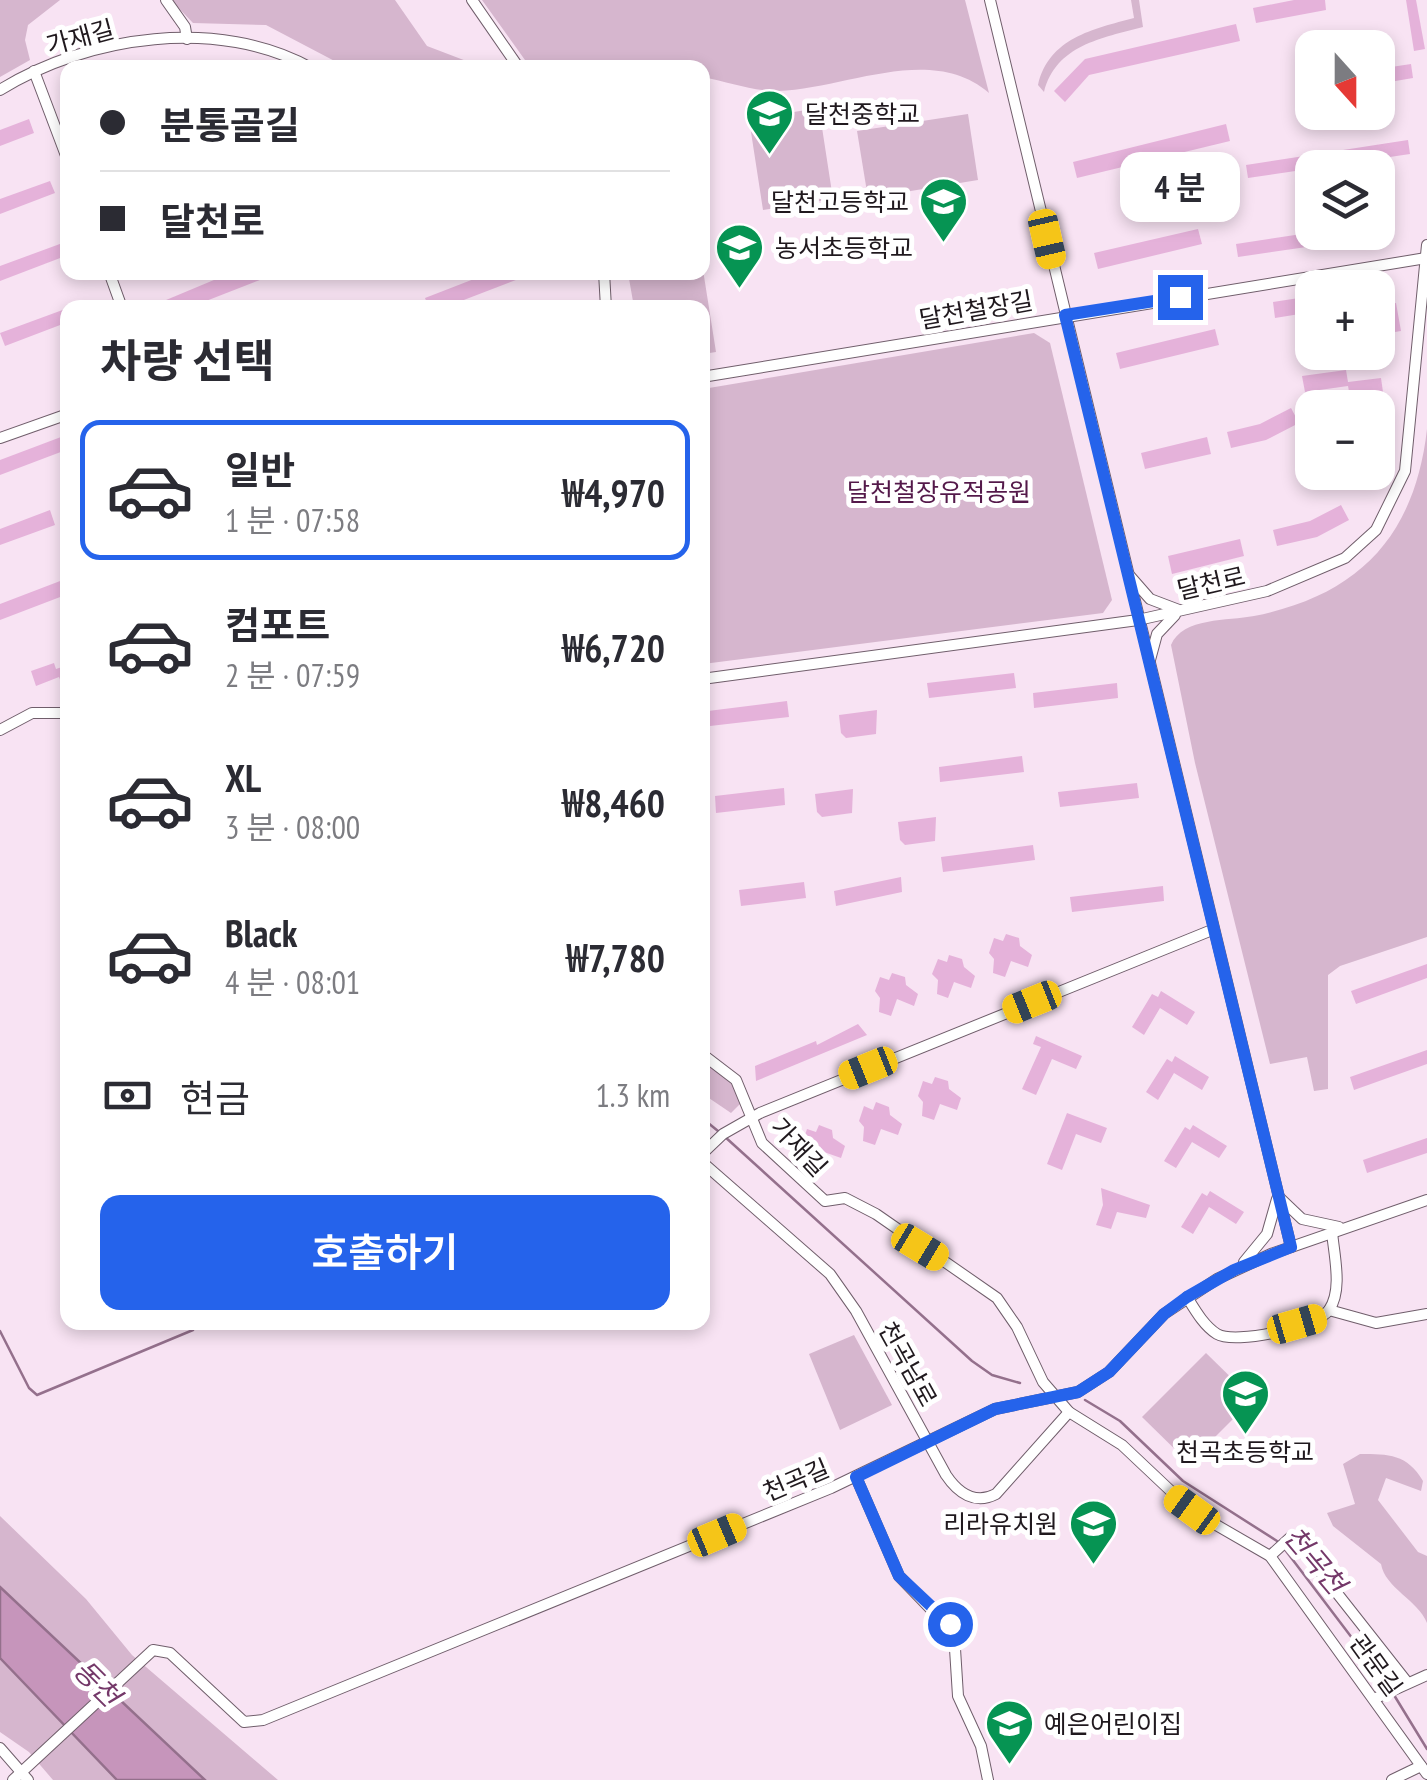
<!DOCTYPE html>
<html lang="ko">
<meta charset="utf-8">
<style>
body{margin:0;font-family:"PT Sans Narrow","Noto Sans KR",sans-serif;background:#f7f7f7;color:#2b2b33;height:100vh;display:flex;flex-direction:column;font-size:38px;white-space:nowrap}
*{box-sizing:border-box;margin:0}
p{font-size:32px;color:#7c7c81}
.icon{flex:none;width:55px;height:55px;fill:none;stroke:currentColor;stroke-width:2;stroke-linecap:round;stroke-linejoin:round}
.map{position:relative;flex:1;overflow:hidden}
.panel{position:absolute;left:60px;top:300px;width:650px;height:1030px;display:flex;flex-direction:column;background:#fff;border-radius:20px;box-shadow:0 5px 15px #0003}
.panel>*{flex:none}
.guide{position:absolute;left:60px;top:60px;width:650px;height:220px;border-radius:20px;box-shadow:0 5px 15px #0003;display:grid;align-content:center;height:220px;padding:0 40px;background:#fff}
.needle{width:65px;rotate:159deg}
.tools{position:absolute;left:1295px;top:30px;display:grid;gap:20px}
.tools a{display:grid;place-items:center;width:100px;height:100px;border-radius:20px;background:#fff;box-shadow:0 5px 15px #0003;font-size:50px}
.end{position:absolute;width:45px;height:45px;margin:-22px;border:12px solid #2563eb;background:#fff;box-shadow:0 0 0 5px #fff}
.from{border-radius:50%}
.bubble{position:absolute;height:70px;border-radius:20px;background:#fff;box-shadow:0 5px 15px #0003;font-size:32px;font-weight:600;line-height:70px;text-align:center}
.car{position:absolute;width:30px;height:60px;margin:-30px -15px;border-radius:12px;box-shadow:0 0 8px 2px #0007;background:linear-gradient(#f5c518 24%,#345 0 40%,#f5c518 0 76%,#345 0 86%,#f5c518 0)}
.guide b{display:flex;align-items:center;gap:35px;height:95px;font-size:38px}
.guide b+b{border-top:2px solid #e1e1e2}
.guide i{width:25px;height:25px;background:#2b2b33}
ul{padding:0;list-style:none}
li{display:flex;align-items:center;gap:30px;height:140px;margin:0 20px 15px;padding:0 20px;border:5px solid transparent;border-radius:20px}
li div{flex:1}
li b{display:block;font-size:38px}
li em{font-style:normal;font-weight:600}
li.selected{border-color:#2563eb}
li>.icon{width:90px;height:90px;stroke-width:1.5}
h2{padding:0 40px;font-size:45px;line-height:120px}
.pay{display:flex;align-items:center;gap:25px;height:110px;padding:0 40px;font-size:38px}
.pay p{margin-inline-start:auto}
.action{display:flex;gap:20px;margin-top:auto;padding:20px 40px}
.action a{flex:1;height:115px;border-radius:20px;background:#2563eb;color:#fff;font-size:40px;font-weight:600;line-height:115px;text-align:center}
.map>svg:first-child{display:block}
.green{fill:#d6b6ce}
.water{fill:#c695bb;stroke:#94708c;stroke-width:2.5}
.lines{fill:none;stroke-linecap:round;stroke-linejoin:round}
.stream{stroke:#94708c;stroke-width:2.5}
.building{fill:#e5b2da}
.minor-casing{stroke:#705e6b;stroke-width:12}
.minor{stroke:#fff;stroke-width:10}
.route{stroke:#2563eb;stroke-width:12}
.labels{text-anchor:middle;stroke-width:10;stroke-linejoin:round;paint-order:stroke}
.street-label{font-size:25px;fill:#20191e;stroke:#fff}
.poi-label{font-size:25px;fill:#20191e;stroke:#fff;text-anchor:start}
.park-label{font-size:25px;fill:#54194a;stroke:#fff}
.water-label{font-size:28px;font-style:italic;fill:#743869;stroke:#fff}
</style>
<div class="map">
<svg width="1427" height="1780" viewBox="0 0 1427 1780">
<rect width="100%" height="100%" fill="#f8e3f3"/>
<!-- green -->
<g class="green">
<path d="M0 0H60L28 25 25 40 30 60 0 77Z"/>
<path d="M171 0H395L427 46 482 67H346L266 25 193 23Z"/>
<path d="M482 0H965L989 93C931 43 846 89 778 91 751 91 729 82 703 77L702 68 530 67Z"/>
<path d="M1131 0H1139L1143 27C1102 38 1056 45 1044 92L1038 85C1049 38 1093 29 1134 18Z"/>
<path d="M819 108 833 199 763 210 749 119Z"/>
<path d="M968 114 978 180 868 198 857 131Z"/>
<path d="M703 270 716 352 703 354 702 308 634 307 628 273Z"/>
<path d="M1034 333 1050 343 1112 600 1103 613 703 664V389Z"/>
<path d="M1427 429V937L1340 966 1328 975V1089L1314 1091 1307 1057 1270 1064 1195 763 1171 645C1183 617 1228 621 1254 616 1360 595 1415 535 1427 429Z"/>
<path d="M702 1060 736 1084 743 1101 731 1113 703 1094Z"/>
<path d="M854 1335 892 1405 840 1430 809 1354Z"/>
<path d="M1206 1353 1253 1399 1189 1463 1142 1417Z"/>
<path d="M1360 1454C1389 1454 1407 1454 1423 1481L1421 1491 1386 1478 1378 1500 1418 1552 1427 1556V1623C1418 1600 1385 1588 1381 1564L1333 1526 1327 1513 1355 1504 1343 1464Z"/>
<path d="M0 1516 86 1599 132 1655 278 1780H205L22 1608 0 1587Z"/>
<path d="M0 1658 117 1780H53L29 1752 0 1732Z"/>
</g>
<!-- water -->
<path class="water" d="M0 1587 205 1780H117L0 1658Z"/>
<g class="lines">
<!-- stream -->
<g class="stream">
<path d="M702 1118 718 1131"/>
<path d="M724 1136 972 1361 992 1375 1020 1383"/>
<path d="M201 1327 212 1322"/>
<path d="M0 1331 29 1388 37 1395 193 1330"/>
<path d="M1085 1400 1120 1421 1183 1481 1277 1541"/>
<path d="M1283 1547 1390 1688"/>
<path d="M1394 1695 1427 1749"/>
</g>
</g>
<!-- building -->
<g class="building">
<path d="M1294 0H1325L1326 10 1256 23 1253 8Z"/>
<path d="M1406 0H1416L1425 49 1414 51Z"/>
<path d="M1236 24 1240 41 1089 75 1065 102 1054 91 1085 59Z"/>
<path d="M1411 64 1413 78 1378 84V69Z"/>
<path d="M29 119 34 133 0 146V130Z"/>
<path d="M1226 124 1230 141 1077 178 1073 162Z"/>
<path d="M1408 140 1410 154 1248 178 1246 165Z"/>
<path d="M50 181 55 193 0 214V199Z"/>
<path d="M1198 229 1202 244 1098 269 1094 253Z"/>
<path d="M1315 232H1375L1376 237 1238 257 1236 244Z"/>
<path d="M68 241V255L0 281V266Z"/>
<path d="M233 272 278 273 188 308H147Z"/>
<path d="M492 272 534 273 443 308H429L425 298Z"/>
<path d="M1312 296V312L1275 318 1273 302Z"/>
<path d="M1396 303 1401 331 1389 333 1392 359 1378 362V334L1385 333 1380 305Z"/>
<path d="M68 308V322L5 346 0 333Z"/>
<path d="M1215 329 1219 345 1120 369 1116 353Z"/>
<path d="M1346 370 1348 382 1381 378 1383 392 1350 397 1348 386 1305 392 1302 376Z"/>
<path d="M1291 408 1299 423 1266 440 1231 448 1227 432 1260 424Z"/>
<path d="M61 437 66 450 0 475V460Z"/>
<path d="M1207 437 1211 454 1145 469 1141 453Z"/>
<path d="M1341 505 1349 520 1317 537 1277 546 1273 530 1310 521Z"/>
<path d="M50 510 55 525 0 545V529Z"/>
<path d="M1240 539 1244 556 1172 574 1168 556Z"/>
<path d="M68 578V594L0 620V604Z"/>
<path d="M54 663 56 669 68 665V680L61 682 59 677 36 686 31 671Z"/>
<path d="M1014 673 1016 688 929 698 927 683Z"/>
<path d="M1117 683 1118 698 1034 708 1033 693Z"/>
<path d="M787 701 789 717 710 726 708 711Z"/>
<path d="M877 710 876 734 846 738 841 733 839 715Z"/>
<path d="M1022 756 1024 772 940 782 939 767Z"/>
<path d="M1137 783 1139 798 1060 807 1058 792Z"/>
<path d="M784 788 785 805 716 813 715 796Z"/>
<path d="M853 789 852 813 822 817 817 812 815 794Z"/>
<path d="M936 817 935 841 905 845 900 840 898 822Z"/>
<path d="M1033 845 1035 860 943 872 941 857Z"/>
<path d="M901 877 902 892 836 906 834 891Z"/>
<path d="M804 882 806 898 741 906 739 890Z"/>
<path d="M1163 886 1164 901 1072 912 1070 897Z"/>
<path d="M1006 934 1019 938 1020 946 1032 955 1028 967 1011 961 1005 977 993 973 994 959 989 953 994 938 1003 941Z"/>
<path d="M949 955 962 959 964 967 975 976 971 988 954 982 948 998 937 994 938 980 932 974 938 959 947 962Z"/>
<path d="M1427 964V978L1356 1004 1351 991Z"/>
<path d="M892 973 905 977 906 985 918 994 914 1006 897 999 891 1016 879 1012 880 998 875 991 880 977 889 980Z"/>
<path d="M1161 991 1195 1012 1187 1025 1160 1008 1144 1035 1132 1027 1152 994 1158 997Z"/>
<path d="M858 1024 867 1035 756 1081 755 1066 816 1041 817 1045Z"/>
<path d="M1036 1036 1082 1056 1076 1069 1052 1059 1036 1095 1022 1089 1041 1047 1033 1044Z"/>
<path d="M1427 1050V1064L1354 1090 1350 1077Z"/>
<path d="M1175 1056 1209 1077 1202 1090 1174 1073 1158 1100 1146 1092 1167 1059 1172 1062Z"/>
<path d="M935 1077 948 1081 949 1089 961 1098 957 1110 940 1104 934 1120 922 1116 923 1102 918 1096 923 1081 932 1084Z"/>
<path d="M876 1102 889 1107 890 1115 902 1124 898 1135 881 1129 875 1145 863 1141 864 1127 859 1121 864 1106 873 1110Z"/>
<path d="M1067 1113 1107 1128 1101 1143 1076 1134 1062 1170 1047 1164Z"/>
<path d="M819 1125 832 1130 833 1138 845 1146 841 1158 824 1152 818 1168 806 1164 807 1150 802 1144 807 1129 816 1132Z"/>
<path d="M1193 1125 1227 1146 1219 1158 1192 1142 1176 1168 1164 1161 1185 1127 1190 1130Z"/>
<path d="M1427 1138V1153L1367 1173 1363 1160Z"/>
<path d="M1101 1188 1150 1205 1146 1218 1117 1212 1111 1229 1096 1225 1103 1205Z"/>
<path d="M1210 1191 1244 1212 1236 1224 1209 1207 1193 1234 1181 1227 1202 1193 1207 1196Z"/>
</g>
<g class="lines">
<defs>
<g id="minor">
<path d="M166 0 185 27 187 39"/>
<path d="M472 0 519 68"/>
<path d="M990 0 1291 1247"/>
<path d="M34 71 68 161"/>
<path d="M0 90C88 35 220 17 311 68"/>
<path d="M109 272 122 308"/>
<path d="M604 272 606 308"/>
<path d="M702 377 1426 258"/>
<path d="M0 438 68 414"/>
<path d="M1129 575 1150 599 1179 610"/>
<path d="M1150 660 1157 634 1175 615"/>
<path d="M702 679 1138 620 1267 591 1345 558 1376 530 1405 471 1427 245"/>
<path d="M0 730 32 713H68"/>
<path d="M702 1054 736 1080 762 1143 825 1201 845 1198 876 1214 997 1298 1017 1327 1043 1382 1069 1412 1122 1445 1192 1511 1270 1556 1427 1774"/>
<path d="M702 1154 723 1134 760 1113 1212 930"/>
<path d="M702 1162 830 1274 856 1311 946 1475C958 1493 975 1505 996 1494L1069 1412"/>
<path d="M1281 1199 1302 1219 1339 1227"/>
<path d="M1244 1262 1267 1234 1277 1199"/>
<path d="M1187 1297C1195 1310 1204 1326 1217 1334 1235 1345 1317 1327 1329 1310 1343 1290 1334 1255 1332 1232"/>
<path d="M1329 1310 1376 1323 1427 1314"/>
<path d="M856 1477 899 1576 954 1633 958 1696 981 1746 988 1780"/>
<path d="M1270 1556 1292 1536 1407 1682"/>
<path d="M1376 1698 1427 1675"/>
<path d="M0 1748 28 1780"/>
<path d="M13 1780 153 1650 170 1653 244 1722 263 1720 831 1488 995 1409 1078 1392 1109 1372 1164 1314 1217 1279 1271 1254 1427 1200"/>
<path d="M1392 1780 1421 1766"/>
</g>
</defs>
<!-- minor casing -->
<use href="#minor" class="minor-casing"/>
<!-- minor -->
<use href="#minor" class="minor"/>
</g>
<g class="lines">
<!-- route -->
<path class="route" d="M950 1624 899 1576 856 1477 995 1409 1078 1392 1109 1372 1164 1314 1187 1297 1234 1270 1291 1247 1065 315 1180 297"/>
</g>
<!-- icons -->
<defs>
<symbol id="school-pin" viewBox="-11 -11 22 30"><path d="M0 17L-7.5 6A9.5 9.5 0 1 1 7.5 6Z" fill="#069453" stroke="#fff"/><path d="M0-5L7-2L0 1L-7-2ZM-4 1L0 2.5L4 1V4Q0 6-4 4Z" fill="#fff"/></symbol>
</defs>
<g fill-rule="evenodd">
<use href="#school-pin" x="742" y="86" width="55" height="75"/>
<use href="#school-pin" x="916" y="174" width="55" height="75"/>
<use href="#school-pin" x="712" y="220" width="55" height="75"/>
<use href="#school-pin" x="1218" y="1366" width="55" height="75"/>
<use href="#school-pin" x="1066" y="1496" width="55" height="75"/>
<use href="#school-pin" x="982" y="1696" width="55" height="75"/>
</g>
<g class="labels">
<!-- street labels -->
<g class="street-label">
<text transform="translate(80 37) rotate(-15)" y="9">가재길</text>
<text transform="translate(976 310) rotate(-10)" y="9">달천철장길</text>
<text transform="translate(1211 583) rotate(-13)" y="9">달천로</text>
<text transform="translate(799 1147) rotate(47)" y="9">가재길</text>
<text transform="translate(908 1364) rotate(61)" y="9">천곡남로</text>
<text transform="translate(796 1480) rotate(-23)" y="9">천곡길</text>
<text transform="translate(1376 1665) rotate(54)" y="9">관문길</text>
</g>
<!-- poi labels -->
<g class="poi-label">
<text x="805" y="123">달천중학교</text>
<text x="909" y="211" text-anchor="end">달천고등학교</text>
<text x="775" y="257">농서초등학교</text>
<text x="1245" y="1461" text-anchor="middle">천곡초등학교</text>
<text x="1058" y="1533" text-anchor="end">리라유치원</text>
<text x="1044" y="1733">예은어린이집</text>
</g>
<!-- park labels -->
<g class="park-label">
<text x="939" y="501">달천철장유적공원</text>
</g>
<!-- water labels -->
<g class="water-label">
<text transform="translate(1315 1560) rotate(50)" y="10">천곡천</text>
<text transform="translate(97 1683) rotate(45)" y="10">동천</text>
</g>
</g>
</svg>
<div class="tools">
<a><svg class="needle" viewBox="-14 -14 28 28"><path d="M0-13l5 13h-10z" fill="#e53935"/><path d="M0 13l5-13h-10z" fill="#7c7c81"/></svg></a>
<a><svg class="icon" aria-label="layers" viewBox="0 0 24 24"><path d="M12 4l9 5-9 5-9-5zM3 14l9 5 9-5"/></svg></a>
<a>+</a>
<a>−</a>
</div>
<i class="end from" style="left:950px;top:1624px"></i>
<i class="end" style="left:1180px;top:297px"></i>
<div class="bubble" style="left:1120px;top:152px;width:120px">4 분</div>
<i class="car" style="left:1047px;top:239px;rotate:167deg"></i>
<i class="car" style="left:1032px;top:1002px;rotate:248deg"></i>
<i class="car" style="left:868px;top:1068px;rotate:248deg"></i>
<i class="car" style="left:920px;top:1247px;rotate:121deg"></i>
<i class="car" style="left:1297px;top:1324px;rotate:74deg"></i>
<i class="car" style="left:1192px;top:1510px;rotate:306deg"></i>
<i class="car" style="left:717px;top:1535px;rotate:67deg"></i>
<div class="guide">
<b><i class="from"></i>분통골길</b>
<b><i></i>달천로</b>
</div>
<section class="panel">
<h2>차량 선택</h2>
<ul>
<li class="selected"><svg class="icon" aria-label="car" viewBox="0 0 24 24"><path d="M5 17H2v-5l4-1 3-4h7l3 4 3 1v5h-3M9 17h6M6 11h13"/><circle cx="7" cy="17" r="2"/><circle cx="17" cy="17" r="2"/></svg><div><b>일반</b><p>1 분 · 07:58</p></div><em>₩4,970</em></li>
<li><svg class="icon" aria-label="car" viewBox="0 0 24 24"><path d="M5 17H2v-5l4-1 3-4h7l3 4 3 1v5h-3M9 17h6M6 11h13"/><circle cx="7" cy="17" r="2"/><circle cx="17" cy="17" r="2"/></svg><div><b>컴포트</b><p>2 분 · 07:59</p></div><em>₩6,720</em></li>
<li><svg class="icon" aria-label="car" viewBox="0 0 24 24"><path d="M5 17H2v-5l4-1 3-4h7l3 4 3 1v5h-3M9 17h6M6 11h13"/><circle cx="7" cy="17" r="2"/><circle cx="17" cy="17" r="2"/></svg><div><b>XL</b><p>3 분 · 08:00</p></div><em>₩8,460</em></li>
<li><svg class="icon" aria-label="car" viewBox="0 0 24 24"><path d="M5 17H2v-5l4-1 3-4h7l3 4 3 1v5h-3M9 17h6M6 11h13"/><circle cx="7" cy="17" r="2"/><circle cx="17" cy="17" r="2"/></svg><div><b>Black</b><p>4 분 · 08:01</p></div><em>₩7,780</em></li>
</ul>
<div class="pay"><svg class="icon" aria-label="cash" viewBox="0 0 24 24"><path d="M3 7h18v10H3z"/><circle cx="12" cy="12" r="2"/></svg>현금<p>1.3 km</p></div>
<div class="action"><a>호출하기</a></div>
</section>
</div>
